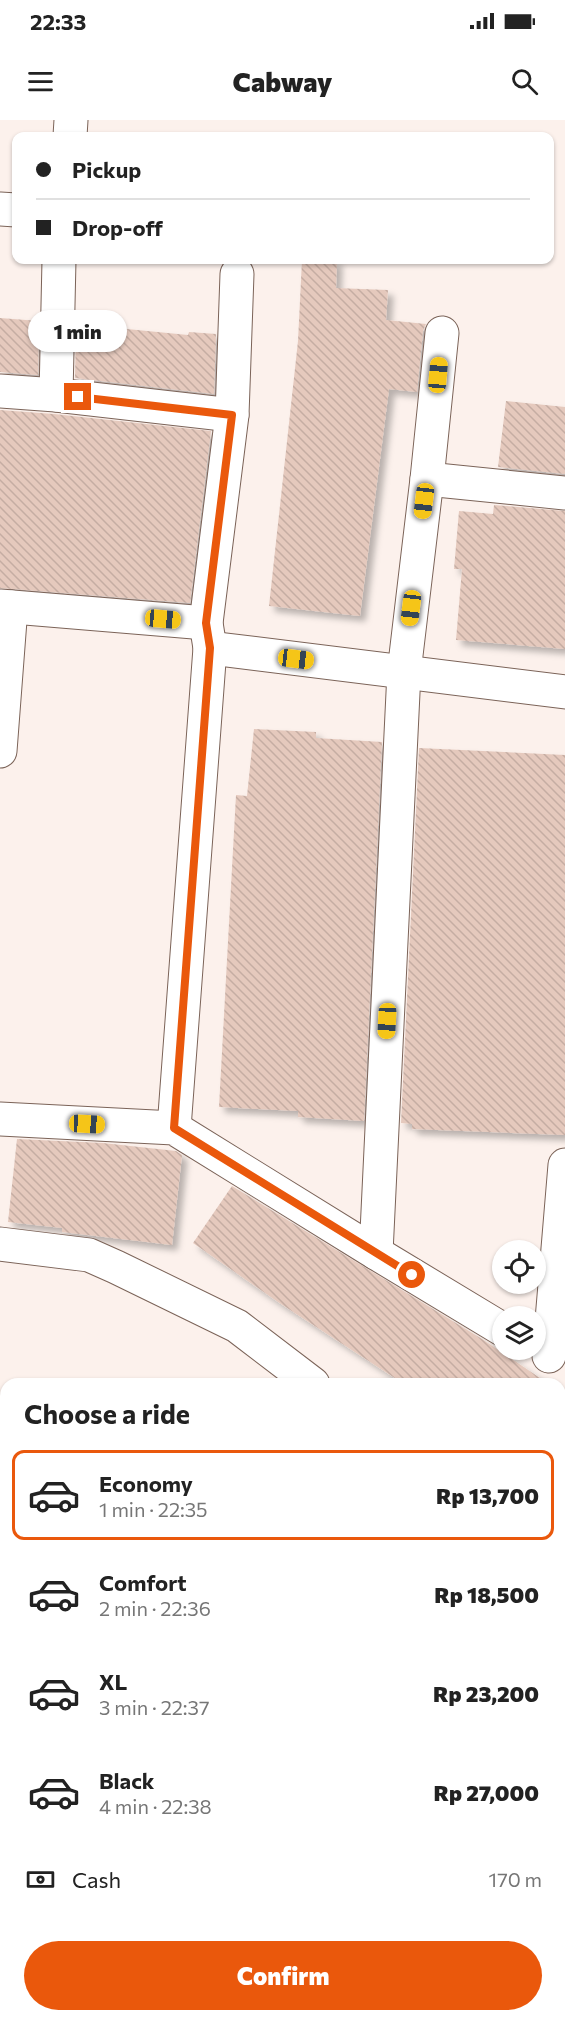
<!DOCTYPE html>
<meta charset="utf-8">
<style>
body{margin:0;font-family:Commissioner,sans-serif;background:#f6f6f6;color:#222;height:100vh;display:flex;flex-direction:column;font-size:22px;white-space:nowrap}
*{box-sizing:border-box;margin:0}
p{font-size:20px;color:#767676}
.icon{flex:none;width:33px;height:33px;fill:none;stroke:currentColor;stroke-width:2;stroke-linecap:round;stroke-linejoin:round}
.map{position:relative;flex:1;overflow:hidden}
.panel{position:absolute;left:0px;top:1258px;width:566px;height:644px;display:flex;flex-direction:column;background:#fff;border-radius:18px 18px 0 0;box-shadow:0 2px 4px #0004}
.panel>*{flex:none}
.hud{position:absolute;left:12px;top:12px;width:542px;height:132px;border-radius:12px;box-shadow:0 2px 4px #0004;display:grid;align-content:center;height:132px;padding:0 24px;background:#fff}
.buttons{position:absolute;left:492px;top:1120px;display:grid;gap:12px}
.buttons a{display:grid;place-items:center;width:54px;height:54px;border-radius:50%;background:#fff;box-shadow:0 2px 4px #0004;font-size:30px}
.end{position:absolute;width:27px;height:27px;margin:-14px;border:8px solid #ea580c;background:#fff;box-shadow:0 0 0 3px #fff}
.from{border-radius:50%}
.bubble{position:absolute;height:42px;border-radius:21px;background:#fff;box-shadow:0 2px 4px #0004;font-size:20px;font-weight:800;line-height:42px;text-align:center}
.car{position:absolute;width:18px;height:36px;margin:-18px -9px;border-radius:8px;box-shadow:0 0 4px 2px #0007;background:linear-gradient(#f5c518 24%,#345 0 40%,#f5c518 0 76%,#345 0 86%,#f5c518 0)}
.hud b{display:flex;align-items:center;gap:21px;height:57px;font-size:22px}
.hud b+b{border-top:2px solid #e0e0e0}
.hud i{width:15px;height:15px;background:#222}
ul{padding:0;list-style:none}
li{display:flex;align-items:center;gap:18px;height:90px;margin:0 12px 9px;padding:0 12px;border:3px solid transparent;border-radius:12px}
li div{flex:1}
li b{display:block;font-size:22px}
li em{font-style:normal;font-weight:800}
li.current{border-color:#ea580c}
li>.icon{width:54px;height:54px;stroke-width:1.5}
h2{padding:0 24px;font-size:27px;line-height:72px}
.pay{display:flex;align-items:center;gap:15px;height:66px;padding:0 24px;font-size:22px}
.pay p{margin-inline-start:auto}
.action{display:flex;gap:12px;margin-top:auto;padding:12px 24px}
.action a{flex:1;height:69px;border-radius:36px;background:#ea580c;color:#fff;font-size:24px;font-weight:800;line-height:69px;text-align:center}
.status{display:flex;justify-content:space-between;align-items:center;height:42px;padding:0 30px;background:#fff;direction:ltr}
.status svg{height:16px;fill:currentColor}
header{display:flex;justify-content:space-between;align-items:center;height:78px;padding:0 24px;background:#fff;font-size:27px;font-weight:800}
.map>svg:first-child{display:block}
.building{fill:url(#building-back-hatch);filter:url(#shadow)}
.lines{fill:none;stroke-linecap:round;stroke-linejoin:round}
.minor-casing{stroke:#7b6358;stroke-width:35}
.minor{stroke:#fff;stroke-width:33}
.route{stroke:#ea580c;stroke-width:8}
</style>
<div class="status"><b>22:33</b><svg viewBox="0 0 49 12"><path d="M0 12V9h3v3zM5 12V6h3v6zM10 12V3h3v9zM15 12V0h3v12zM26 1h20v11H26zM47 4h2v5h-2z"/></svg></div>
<header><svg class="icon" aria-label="menu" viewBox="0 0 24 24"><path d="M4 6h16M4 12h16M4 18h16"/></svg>Cabway<svg class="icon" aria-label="search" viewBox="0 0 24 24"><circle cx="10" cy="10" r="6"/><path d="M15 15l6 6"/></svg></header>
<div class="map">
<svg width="565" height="1901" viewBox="0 0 565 1901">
<defs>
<pattern id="building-back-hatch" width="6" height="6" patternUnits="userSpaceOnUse" patternTransform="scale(1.5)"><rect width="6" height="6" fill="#e5c9bd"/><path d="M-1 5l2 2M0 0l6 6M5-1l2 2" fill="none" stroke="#c5ada3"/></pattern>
<filter id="shadow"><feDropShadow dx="5.5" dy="5.5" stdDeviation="3" flood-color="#0004"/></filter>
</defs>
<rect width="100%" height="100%" fill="#fcf1ec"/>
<!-- building -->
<g class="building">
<path d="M302 140H337L336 168 388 170 386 200 426 204 423 211 417 272 389 269 360 496 269 486 298 221Z"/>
<path d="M0 198 39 201 38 255 0 252Z"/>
<path d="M76 204 188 215 189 212 216 214 214 274 75 258Z"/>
<path d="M506 281 565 287V354L498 347Z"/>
<path d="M0 290 54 294 211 311 190 483 0 468Z"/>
<path d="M494 385 565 391V529L456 520 462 449H454L459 391 493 394Z"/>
<path d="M254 609 316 612V618L382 622 364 1001 298 997V991L219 987 236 675 247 676Z"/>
<path d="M419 628 565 635V1015L412 1009V1004L401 1003Z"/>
<path d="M17 1019 103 1023 176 1031 182 1035 172 1125 62 1112V1108L8 1102Z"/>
<path d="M232 1066 482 1219 549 1264H404L281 1184 193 1123Z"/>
</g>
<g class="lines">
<defs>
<g id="minor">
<path d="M70 16 71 0"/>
<path d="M0 89 16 90"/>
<path d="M0 271 56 275 232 295"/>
<path d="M56 275 59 140"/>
<path d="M427 359 565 373"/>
<path d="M0 486 206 503"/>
<path d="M210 528 565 572"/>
<path d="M0 631 11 487"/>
<path d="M0 999 174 1008 376 1133 502 1209"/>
<path d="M174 1008 210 528 206 503 232 295 237 154"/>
<path d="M0 1124 89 1135 116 1147 237 1206 313 1264"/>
<path d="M376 1133 404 552 427 359 442 213"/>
<path d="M549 1236 565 1045"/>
<path d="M560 1484 565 1482"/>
<path d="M0 1843 6 1845"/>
<path d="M184 1896 201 1901"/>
</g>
</defs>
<!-- minor casing -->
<use href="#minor" class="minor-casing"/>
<!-- minor -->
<use href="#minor" class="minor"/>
</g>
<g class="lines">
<!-- route -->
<path class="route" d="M78 277 232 295 206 503 210 528 174 1008 412 1155"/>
</g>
</svg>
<div class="buttons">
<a><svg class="icon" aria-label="locate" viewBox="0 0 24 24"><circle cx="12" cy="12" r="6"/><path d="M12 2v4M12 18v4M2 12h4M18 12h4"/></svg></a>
<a><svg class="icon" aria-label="layers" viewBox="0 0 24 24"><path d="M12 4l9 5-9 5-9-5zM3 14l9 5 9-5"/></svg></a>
</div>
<i class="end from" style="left:412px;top:1155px"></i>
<i class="end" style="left:78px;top:277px"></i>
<div class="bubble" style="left:28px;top:190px;width:99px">1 min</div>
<i class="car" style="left:438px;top:255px;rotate:5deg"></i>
<i class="car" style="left:424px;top:381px;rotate:187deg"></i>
<i class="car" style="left:411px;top:488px;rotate:187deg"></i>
<i class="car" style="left:163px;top:499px;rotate:95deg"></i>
<i class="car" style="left:296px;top:539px;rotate:97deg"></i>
<i class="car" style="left:387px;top:901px;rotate:183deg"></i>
<i class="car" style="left:87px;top:1004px;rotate:93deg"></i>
<div class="hud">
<b><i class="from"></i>Pickup</b>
<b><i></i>Drop-off</b>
</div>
<section class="panel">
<h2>Choose a ride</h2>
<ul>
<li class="current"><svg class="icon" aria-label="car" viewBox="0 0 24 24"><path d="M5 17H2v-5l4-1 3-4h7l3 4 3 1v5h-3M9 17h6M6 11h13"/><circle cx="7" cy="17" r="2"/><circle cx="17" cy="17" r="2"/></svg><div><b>Economy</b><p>1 min · 22:35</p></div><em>Rp 13,700</em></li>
<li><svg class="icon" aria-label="car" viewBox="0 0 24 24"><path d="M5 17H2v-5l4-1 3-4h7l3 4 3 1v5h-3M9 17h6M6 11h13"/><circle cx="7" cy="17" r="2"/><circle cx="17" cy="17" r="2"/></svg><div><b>Comfort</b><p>2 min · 22:36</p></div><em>Rp 18,500</em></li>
<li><svg class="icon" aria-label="car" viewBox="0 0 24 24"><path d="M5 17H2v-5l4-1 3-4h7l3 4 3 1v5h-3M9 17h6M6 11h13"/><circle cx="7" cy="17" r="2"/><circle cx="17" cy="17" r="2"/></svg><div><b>XL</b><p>3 min · 22:37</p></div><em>Rp 23,200</em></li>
<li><svg class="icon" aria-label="car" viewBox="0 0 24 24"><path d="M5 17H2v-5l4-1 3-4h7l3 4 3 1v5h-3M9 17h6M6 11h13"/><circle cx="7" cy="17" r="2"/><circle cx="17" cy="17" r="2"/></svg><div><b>Black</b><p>4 min · 22:38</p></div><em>Rp 27,000</em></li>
</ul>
<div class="pay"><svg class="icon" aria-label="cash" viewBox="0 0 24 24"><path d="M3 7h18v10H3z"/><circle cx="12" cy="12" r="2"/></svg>Cash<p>170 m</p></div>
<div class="action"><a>Confirm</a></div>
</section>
</div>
